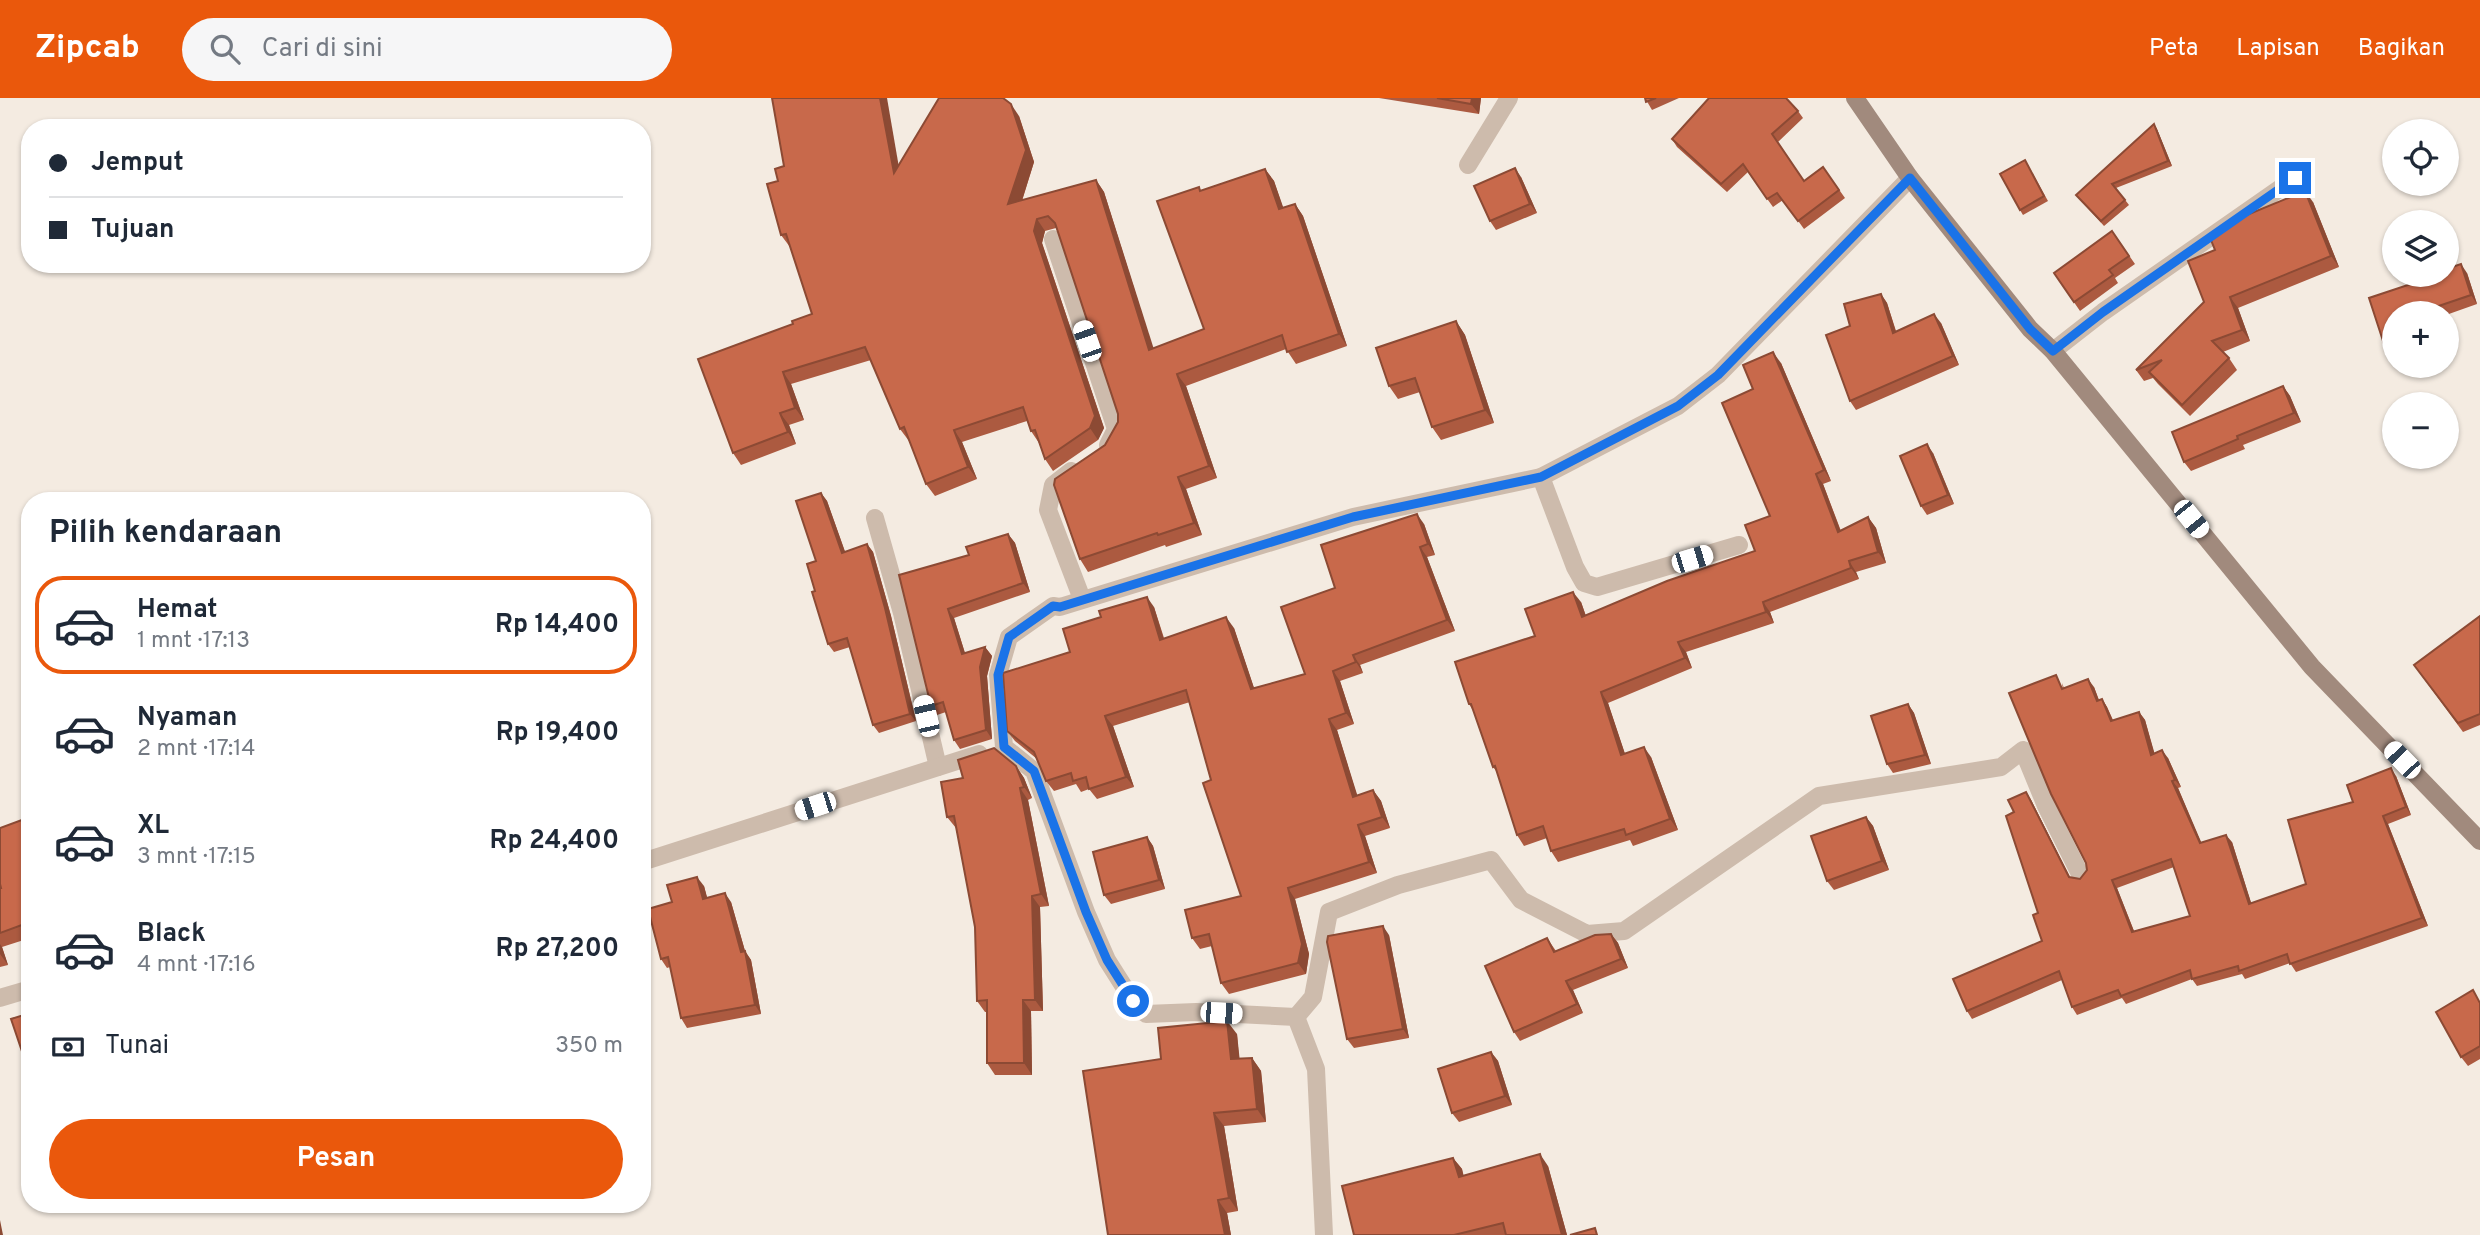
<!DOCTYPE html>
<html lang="id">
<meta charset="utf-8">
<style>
body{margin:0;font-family:Overpass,sans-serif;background:#f6f6f7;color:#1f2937;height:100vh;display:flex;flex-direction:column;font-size:26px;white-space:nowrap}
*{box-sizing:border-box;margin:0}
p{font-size:23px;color:#747a83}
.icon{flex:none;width:38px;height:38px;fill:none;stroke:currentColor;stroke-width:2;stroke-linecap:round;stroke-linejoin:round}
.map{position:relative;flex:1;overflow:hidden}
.drawer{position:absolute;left:21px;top:394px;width:630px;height:721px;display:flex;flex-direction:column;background:#fff;border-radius:28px;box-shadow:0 2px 5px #0004}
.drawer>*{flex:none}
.guide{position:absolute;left:21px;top:21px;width:630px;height:154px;border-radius:28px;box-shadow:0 2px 5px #0004;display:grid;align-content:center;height:154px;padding:0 28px;background:#fff}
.fabs{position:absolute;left:2382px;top:21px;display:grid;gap:14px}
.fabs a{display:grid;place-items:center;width:77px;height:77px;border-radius:50%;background:#fff;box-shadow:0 2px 5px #0004;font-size:35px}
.end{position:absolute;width:32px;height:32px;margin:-16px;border:9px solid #1a73e8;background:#fff;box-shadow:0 0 0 4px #fff}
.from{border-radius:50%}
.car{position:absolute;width:21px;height:42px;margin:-21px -10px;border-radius:9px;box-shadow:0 0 5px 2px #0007;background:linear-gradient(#fff 24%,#345 0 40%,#fff 0 76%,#345 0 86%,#fff 0)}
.guide b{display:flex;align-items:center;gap:24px;height:66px;font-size:26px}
.guide b+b{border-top:2px solid #e0e1e3}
.guide i{width:18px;height:18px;background:#1f2937}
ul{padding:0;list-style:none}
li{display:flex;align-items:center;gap:21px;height:98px;margin:0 14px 10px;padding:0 14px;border:4px solid transparent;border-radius:28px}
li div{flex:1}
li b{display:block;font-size:26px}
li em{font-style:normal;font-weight:700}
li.current{border-color:#ea580c}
li>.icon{width:63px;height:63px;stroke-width:1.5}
h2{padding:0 28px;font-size:32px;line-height:84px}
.pay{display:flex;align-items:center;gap:18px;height:77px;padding:0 28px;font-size:26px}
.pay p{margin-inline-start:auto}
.button{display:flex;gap:14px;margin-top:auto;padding:14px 28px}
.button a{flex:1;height:80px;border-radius:42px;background:#ea580c;color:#fff;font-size:28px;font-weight:700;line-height:80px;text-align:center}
header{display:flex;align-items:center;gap:42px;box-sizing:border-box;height:98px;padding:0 35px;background:#ea580c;color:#fff}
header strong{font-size:33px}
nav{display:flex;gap:38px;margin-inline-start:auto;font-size:24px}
.search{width:490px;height:63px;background:#f6f6f7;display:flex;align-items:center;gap:18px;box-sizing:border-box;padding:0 24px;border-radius:38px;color:#747a83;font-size:26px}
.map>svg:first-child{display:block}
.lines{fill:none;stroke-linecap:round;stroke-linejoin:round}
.street{stroke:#cdbbac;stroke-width:18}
.secondary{stroke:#a18a7d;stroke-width:18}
.wall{fill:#ac5a40;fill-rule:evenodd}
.shaded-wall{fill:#8c4a34}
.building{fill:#c8694b;stroke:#8c4a34;stroke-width:2;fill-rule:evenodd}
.route{stroke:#1a73e8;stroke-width:9}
</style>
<header>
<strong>Zipcab</strong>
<div class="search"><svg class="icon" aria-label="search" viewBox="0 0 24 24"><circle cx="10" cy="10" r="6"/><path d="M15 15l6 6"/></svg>Cari di sini</div>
<nav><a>Peta</a><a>Lapisan</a><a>Bagikan</a></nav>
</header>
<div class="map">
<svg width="2480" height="1137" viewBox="0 0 2480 1137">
<rect width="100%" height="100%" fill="#f4ebe1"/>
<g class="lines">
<!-- street -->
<g class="street">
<path d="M1468 67 1509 0"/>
<path d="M1053 141 1116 331 1108 347"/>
<path d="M2053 253 2103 214 2295 80"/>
<path d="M1071 373 1053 387 1048 412 1082 501"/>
<path d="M1541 379 1575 469 1584 485 1597 489 1739 447"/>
<path d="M875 420 902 515 938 669"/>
<path d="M642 764 979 656"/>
<path d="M0 900 30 891"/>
<path d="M1296 919 1313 899 1329 814 1398 787 1491 762 1521 802 1587 836 1624 833 1819 698 2001 669 2023 652 2046 708 2081 778"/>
<path d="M1324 1137 1316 971 1296 919 1196 914 1146 916 1133 903 1107 862 1086 814 1034 673 1004 649 998 577 1009 539 1053 508 1060 509 1353 419 1541 379 1678 308 1718 277 1910 80"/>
</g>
<!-- secondary -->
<path class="secondary" d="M1855 0 1910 80 2030 231 2053 253 2312 569 2480 743"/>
</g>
<!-- wall -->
<g class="wall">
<path d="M1379 0H1481L1479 16Z"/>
<path d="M1645 0H1679L1652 12Z"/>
<path d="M1798 13 1803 20 1778 44 1804 83 1823 69 1845 100 1804 131 1783 102 1773 109 1748 74 1727 94 1677 49 1672 41Z"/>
<path d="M1019 18 1034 64 1022 103 1096 82 1104 94 1153 251 1204 231 1199 89 1201 93 1265 71 1274 83 1283 110 1295 106 1303 118 1347 248 1296 266 1286 251 1186 288 1217 380 1186 391 1202 437 1166 449 1165 447 1088 474 1080 461 1105 347 1118 324V316L1057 131 1056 130 1045 133 1042 145 1104 330 1098 342 1053 373 1045 361 1039 345 1031 333 1027 323 962 344 977 381 935 398 926 386 910 343H909L900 331 871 262 791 286 804 322 789 327 796 346 741 367 733 355 793 226 812 216 790 149 781 137 778 83 784 68 899 67Z"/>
<path d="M2154 26 2157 31 2172 68 2116 90 2129 107 2104 128 2076 97Z"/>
<path d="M2028 67 2048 103 2023 117 2020 112Z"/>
<path d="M1521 79 1537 115 1496 132 1490 123Z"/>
<path d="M2313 104 2339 169 2238 210 2250 243 2223 254 2229 260 2237 272 2190 318 2158 286 2153 280 2144 283 2136 272 2204 204 2215 152Z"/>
<path d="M2112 133 2135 166 2115 180 2118 185 2080 213 2054 175Z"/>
<path d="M2467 175 2477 206 2446 217V215H2394V257L2392 258 2385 249 2369 200Z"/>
<path d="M1881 196 1887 205 1896 233 1941 225 1959 267 1856 312 1850 303V228Z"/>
<path d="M1456 223 1465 237 1494 325 1441 342 1432 329 1420 294 1398 301 1389 288Z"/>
<path d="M1781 265 1831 383 1823 386 1841 433 1868 419 1876 430 1886 465 1856 474 1859 481 1770 514 1774 525 1686 554 1692 570 1608 605 1625 656 1651 659 1678 732 1633 748 1630 742 1558 764 1551 753 1547 740 1524 748 1517 737 1497 674 1493 669 1474 614 1469 606 1535 538 1581 504 1586 518 1755 453 1770 418 1753 291Z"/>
<path d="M2283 288 2290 298 2301 324 2243 347 2245 351 2191 373 2184 364Z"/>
<path d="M1933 355 1954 406 1927 417 1921 408Z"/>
<path d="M821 395 827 403 845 454 867 446 873 454 891 518 916 623 879 635 873 627 850 549 834 554 828 546 816 463Z"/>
<path d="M1424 426 1435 457 1427 459 1455 533 1360 567 1363 575 1340 583 1354 626 1337 632 1357 698 1373 692 1381 703 1390 730 1365 738 1377 775 1295 801 1309 856 1306 876 1229 896 1221 885 1212 848 1200 851 1192 840 1241 798 1190 604 1113 628 1134 689 1097 701 1089 691 1081 694 1076 686 1054 693 1046 683 1037 661 1015 643 1007 633 1070 554 1101 519 1154 509 1164 540 1234 530 1254 590 1305 576 1335 490Z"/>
<path d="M1008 436 1015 445 1030 494 954 520 965 555 985 549 992 558 987 578 992 641 960 651 954 642 946 614 937 617 931 608 899 477 969 457Z"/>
<path d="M2480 518V627L2463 634 2414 567Z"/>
<path d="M2062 585 2064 590 2094 589 2099 602 2102 601 2107 609 2113 622 2139 614 2145 622 2154 655 2168 660 2181 689 2178 690 2201 745 2232 744 2251 805 2306 786 2353 704 2396 678 2411 717 2388 726 2428 828 2296 874 2290 865 2245 881 2242 876 2197 888 2192 881 2126 906 2122 900 2077 917 2072 909 2062 882 1972 921 1967 913 2042 843 2038 815 2014 714 2026 694 2031 702 2070 780 2080 781 2087 772ZM2174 769 2190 818 2134 833 2117 790Z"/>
<path d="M1908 606 1914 615 1931 666 1893 675 1887 666Z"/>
<path d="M1016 668 1024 680 1032 700 1028 702 1049 808 1040 809 1043 913H1031L1032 977H995L987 965V914H985L977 903 975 829 956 730 947 719Z"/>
<path d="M30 719V840L2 849 8 867 0 869V790H1Z"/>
<path d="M1866 719 1873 728 1889 772 1834 792 1827 783Z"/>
<path d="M1147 739 1153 748 1165 791 1111 806 1104 797Z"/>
<path d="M704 788 707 800 731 804 745 853 751 862 761 916 687 930 681 920 670 869 667 870 661 861 672 804Z"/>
<path d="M1611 836 1618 845 1628 870 1573 892 1583 915 1520 943 1514 934 1547 840 1556 853Z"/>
<path d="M1389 837 1409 940 1354 950 1347 941Z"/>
<path d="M2480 903V961L2468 968 2461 959Z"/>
<path d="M1237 936 1239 961 1252 960 1261 973 1266 1024 1224 1028 1238 1113 1227 1115 1231 1137H1108L1161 961Z"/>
<path d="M1491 954 1498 963 1512 1007 1459 1024 1452 1015Z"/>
<path d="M1453 1060 1462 1071 1463 1078 1548 1068 1567 1137H1354Z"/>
</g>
<!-- shaded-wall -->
<g class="shaded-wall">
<path d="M880 0H887L902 87 894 75Z"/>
<path d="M1472 0H1481L1479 16 1471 6Z"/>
<path d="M1011 6 1019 18 1034 64 1017 118 1008 106Z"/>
<path d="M2154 26 2157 31 2172 68 2168 63Z"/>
<path d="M1515 70 1521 79 1537 115 1530 106Z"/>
<path d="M1265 71 1274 83 1288 123 1279 111Z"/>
<path d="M1096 82 1104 94 1158 264 1149 252Z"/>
<path d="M2305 93 2313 104 2339 169 2331 158Z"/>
<path d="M1295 106 1303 118 1347 248 1339 236Z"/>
<path d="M1037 121 1045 133 1042 145 1104 330 1098 342 1090 330 1034 133Z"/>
<path d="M2461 166 2467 175 2477 206 2471 197Z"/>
<path d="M1881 196 1887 205 1899 244 1893 235Z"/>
<path d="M2230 199 2238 210 2250 243 2242 232Z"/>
<path d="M1934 216 1941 225 1959 267 1953 258Z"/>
<path d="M1456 223 1465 237 1494 325 1485 312Z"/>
<path d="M1773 254 1781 265 1831 383 1824 372Z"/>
<path d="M783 274 791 286 804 322 795 310Z"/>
<path d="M1177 276 1186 288 1217 380 1209 368Z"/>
<path d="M2283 288 2290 298 2301 324 2294 315Z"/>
<path d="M780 315 789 327 796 346 788 334Z"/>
<path d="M954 332 962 344 977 381 968 369Z"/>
<path d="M1927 346 1933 355 1954 406 1948 397Z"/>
<path d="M1816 376 1823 386 1845 445 1838 434Z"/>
<path d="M1178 379 1186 391 1202 437 1194 425Z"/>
<path d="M821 395 827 403 848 462 842 455Z"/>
<path d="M1417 416 1424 426 1435 457 1428 446Z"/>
<path d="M1868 419 1876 430 1886 465 1878 454Z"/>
<path d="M1008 436 1015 445 1030 494 1023 485Z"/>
<path d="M867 446 873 454 891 518 916 623 910 616Z"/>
<path d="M1420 449 1427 459 1455 533 1447 522Z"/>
<path d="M1849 463 1856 474 1859 481 1851 470Z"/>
<path d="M1573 494 1581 504 1590 530 1582 519Z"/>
<path d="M1147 499 1154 509 1167 552 1160 542Z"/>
<path d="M1763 504 1770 514 1774 525 1766 514Z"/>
<path d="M948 511 954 520 968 565 962 556Z"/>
<path d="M1226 519 1234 530 1258 602 1251 591Z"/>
<path d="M1678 544 1686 554 1692 570 1685 560Z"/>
<path d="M985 549 992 558 987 578 992 641 986 632 980 569Z"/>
<path d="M1353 557 1360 567 1363 575 1356 564Z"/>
<path d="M1333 573 1340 583 1354 626 1346 615Z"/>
<path d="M2088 581 2094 589 2102 611 2097 603Z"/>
<path d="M1601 594 1608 605 1629 668 1621 657Z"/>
<path d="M2102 601 2107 609 2116 630 2111 623Z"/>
<path d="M1908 606 1914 615 1931 666 1925 657Z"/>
<path d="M2139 614 2145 622 2157 664 2151 657Z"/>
<path d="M1105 618 1113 628 1134 689 1126 679Z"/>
<path d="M1329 621 1337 632 1361 709 1353 699Z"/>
<path d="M1644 649 1651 659 1678 732 1670 721Z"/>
<path d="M2162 652 2168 660 2181 689 2175 682Z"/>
<path d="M1016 668 1024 680 1032 700 1024 689Z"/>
<path d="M2391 670 2396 678 2411 717 2406 709Z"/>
<path d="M2172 683 2178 690 2205 753 2200 745Z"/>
<path d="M1020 690 1028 702 1049 808 1041 796Z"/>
<path d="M1373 692 1381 703 1390 730 1382 719Z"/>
<path d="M2026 694 2031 702 2074 787 2069 779Z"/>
<path d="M2383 718 2388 726 2428 828 2422 820Z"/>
<path d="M1866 719 1873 728 1889 772 1882 763Z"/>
<path d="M1358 727 1365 738 1377 775 1369 764Z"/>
<path d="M2226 737 2232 744 2254 814 2249 806Z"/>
<path d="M1147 739 1153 748 1165 791 1159 782Z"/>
<path d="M697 779 704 788 710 810 703 801Z"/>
<path d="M2112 782 2117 790 2137 841 2132 834Z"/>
<path d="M1288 790 1295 801 1309 856 1306 876 1298 865Z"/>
<path d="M725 795 731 804 745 853 751 862 761 916 755 907Z"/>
<path d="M1032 798 1040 809 1043 913 1035 902Z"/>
<path d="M1383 828 1389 837 1409 940 1403 931Z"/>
<path d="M1611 836 1618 845 1628 870 1621 861Z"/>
<path d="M0 846 2 849 8 867 0 856Z"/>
<path d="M1566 883 1573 892 1583 915 1577 906Z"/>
<path d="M1023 902 1031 913 1032 977 1024 965Z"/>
<path d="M1227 923 1237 936 1241 974 1231 961Z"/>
<path d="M1491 954 1498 963 1512 1007 1505 998Z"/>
<path d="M1252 960 1261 973 1266 1024 1257 1011Z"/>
<path d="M1214 1015 1224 1028 1238 1113 1229 1100Z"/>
<path d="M1540 1056 1548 1068 1567 1137H1562Z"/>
<path d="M1453 1060 1462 1071 1467 1091 1459 1079Z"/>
<path d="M1218 1102 1227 1115 1231 1137H1225Z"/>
<path d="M0 1121V1122L3 1137H0Z"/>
</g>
<!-- building -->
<g class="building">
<path d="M772 0H880L894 75 939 0H1003L1011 6 1026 52 1008 106 1096 82 1149 252 1204 231 1157 103 1199 89 1200 93 1265 71 1279 111 1295 106 1339 236 1287 254 1282 237 1177 276 1209 368 1178 379 1194 425 1158 437 1157 435 1080 461 1054 387 1055 381 1105 347 1118 324V316L1055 125 1048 118 1037 121 1034 133 1095 318 1090 330 1045 361 1035 332 1031 333 1023 309 954 332 968 369 926 386 904 329 900 331 865 249 783 274 795 310 780 315 788 334 733 355 698 261 793 226 792 223 812 216 786 136 781 137 767 86 778 83 775 71 784 68Z"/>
<path d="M1437 0H1472L1471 6Z"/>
<path d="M1645 0H1656L1646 4Z"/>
<path d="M1709 0H1786L1798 13 1772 36 1804 83 1823 69 1839 92 1798 123 1777 95 1767 101 1743 66 1721 86 1672 41Z"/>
<path d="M2154 26 2168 63 2112 86 2125 102 2101 123 2076 97Z"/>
<path d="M2025 62 2044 98 2020 112 2000 76Z"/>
<path d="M1515 70 1530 106 1490 123 1474 88Z"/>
<path d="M2305 93 2331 158 2230 199 2242 232 2212 243 2229 260 2182 307 2149 274 2162 262 2136 272 2204 204 2188 163 2215 152 2209 137 2225 126Z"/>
<path d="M2112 133 2129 158 2109 172 2113 177 2074 204 2054 175Z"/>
<path d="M2461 166 2471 197 2418 215H2394V246L2385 249 2369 200 2411 186 2409 183 2429 177H2446V171Z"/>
<path d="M1881 196 1893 235 1934 216 1953 258 1850 303 1826 237 1850 228 1844 206Z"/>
<path d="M1456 223 1485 312 1432 329 1415 280 1389 288 1376 250Z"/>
<path d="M1773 254 1824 372 1816 376 1838 434 1868 419 1878 454 1849 463 1851 470 1763 504 1766 514 1678 544 1685 560 1601 594 1621 657 1644 649 1670 721 1626 737 1624 731 1551 753 1543 728 1517 737 1495 668 1493 669 1471 606H1469L1455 564 1535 538 1525 511 1573 494 1582 519 1667 483 1755 453 1745 427 1770 418 1722 305 1753 291 1743 267Z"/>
<path d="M2283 288 2294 315 2237 338 2238 341 2184 364 2172 334Z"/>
<path d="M1927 346 1948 397 1921 408 1900 358Z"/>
<path d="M821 395 842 455 867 446 885 510 910 616 873 627 847 540 828 546 812 494 815 493 807 466 816 463 796 403Z"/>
<path d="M1417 416 1428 446 1420 449 1447 522 1353 557 1356 564 1333 573 1346 615 1329 621 1353 699 1373 692 1382 719 1358 727 1369 764 1288 790 1302 846 1298 865 1221 885 1209 836 1192 840 1185 812 1241 798 1203 685 1211 682 1186 592 1105 618 1126 679 1089 691 1086 679 1073 683 1071 675 1046 683 1034 654 1007 633 1003 575 1070 554 1063 531 1101 519 1099 513 1147 499 1160 542 1226 519 1251 591 1305 576 1281 509 1335 490 1321 447Z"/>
<path d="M1008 436 1023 485 948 511 962 556 985 549 980 569 986 632 954 642 943 604 931 608 899 477 969 457 966 449Z"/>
<path d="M2480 518V616L2458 625 2414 567Z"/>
<path d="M2056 577 2062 591 2088 581 2097 603 2102 601 2111 623 2139 614 2151 657 2162 652 2175 682 2172 683 2200 745 2226 737 2249 806 2306 786 2288 722 2353 704 2347 687 2391 670 2406 709 2383 718 2422 820 2290 866 2287 856 2239 873 2238 868 2192 881 2190 872 2121 898 2118 892 2072 909 2059 873 1967 913 1953 881 2042 843 2033 817 2038 815 2006 718 2014 714 2008 702 2026 694 2069 779 2080 781 2087 772 2086 765 2051 696 2009 595ZM2171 761 2190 818 2132 834 2112 782Z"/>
<path d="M1908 606 1925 657 1887 666 1871 618Z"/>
<path d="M994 650 1016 668 1024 689 1020 690 1041 796 1032 798 1035 902H1023L1024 965H987V902L977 903 975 829 954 718 947 719 941 684 963 680 958 662Z"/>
<path d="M30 719V824L0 835V790H1L0 786V730Z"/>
<path d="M1866 719 1882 763 1827 783 1811 738Z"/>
<path d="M1147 739 1159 782 1104 797 1093 754Z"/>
<path d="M697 779 703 801 725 795 741 854 745 853 755 907 681 920 668 859 661 861 648 811 672 804 667 787Z"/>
<path d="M1383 828 1403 931 1347 941 1327 844 1328 838Z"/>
<path d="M1611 836 1621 861 1566 883 1577 906 1514 934 1485 868 1547 840 1554 854 1595 837Z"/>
<path d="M2473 892 2480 905V948L2461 959 2436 914Z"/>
<path d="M30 915V970L28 971 11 921Z"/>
<path d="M1227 923 1231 961 1252 960 1257 1011 1214 1015 1229 1100 1218 1102 1225 1137H1108L1083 973 1161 961 1158 930Z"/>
<path d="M1491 954 1505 998 1452 1015 1438 971Z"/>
<path d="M1540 1056 1562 1137H1506L1503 1125 1454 1137H1354L1342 1088 1453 1060 1459 1079Z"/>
<path d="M1595 1130 1597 1137H1570Z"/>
</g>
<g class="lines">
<!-- route -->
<path class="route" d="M1133 903 1107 862 1086 814 1034 673 1004 649 998 577 1009 539 1053 508 1060 509 1353 419 1541 379 1678 308 1718 277 1910 80 2030 231 2053 253 2103 214 2295 80"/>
</g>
</svg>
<div class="fabs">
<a><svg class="icon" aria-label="locate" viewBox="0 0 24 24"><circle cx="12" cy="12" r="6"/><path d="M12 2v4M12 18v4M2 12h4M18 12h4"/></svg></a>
<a><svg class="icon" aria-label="layers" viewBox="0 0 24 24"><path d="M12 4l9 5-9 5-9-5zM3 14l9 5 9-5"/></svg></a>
<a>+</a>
<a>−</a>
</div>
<i class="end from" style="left:1133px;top:903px"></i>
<i class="end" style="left:2295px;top:80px"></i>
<i class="car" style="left:1087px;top:243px;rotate:341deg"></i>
<i class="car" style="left:2191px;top:421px;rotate:141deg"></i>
<i class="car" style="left:1692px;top:461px;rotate:73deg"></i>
<i class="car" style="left:926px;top:618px;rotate:347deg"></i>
<i class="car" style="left:2402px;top:662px;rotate:316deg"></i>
<i class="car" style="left:815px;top:708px;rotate:252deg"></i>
<i class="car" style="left:1221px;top:915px;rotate:93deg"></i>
<div class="guide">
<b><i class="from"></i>Jemput</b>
<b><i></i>Tujuan</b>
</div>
<section class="drawer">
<h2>Pilih kendaraan</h2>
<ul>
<li class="current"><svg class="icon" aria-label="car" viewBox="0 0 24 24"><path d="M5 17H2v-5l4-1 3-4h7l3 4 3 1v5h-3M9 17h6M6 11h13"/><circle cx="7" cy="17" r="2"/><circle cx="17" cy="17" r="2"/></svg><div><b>Hemat</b><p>1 mnt · 17:13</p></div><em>Rp 14,400</em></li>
<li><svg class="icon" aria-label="car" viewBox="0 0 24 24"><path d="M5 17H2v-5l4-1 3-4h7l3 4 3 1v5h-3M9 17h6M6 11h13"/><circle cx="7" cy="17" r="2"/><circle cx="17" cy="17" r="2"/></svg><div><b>Nyaman</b><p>2 mnt · 17:14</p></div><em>Rp 19,400</em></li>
<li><svg class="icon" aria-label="car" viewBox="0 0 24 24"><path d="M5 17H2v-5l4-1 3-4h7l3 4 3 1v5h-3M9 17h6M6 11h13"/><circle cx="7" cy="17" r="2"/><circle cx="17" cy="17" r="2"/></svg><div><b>XL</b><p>3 mnt · 17:15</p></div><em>Rp 24,400</em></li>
<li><svg class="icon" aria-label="car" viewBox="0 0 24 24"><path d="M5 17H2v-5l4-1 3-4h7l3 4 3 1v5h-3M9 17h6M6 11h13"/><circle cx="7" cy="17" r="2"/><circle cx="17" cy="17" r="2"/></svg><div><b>Black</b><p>4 mnt · 17:16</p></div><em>Rp 27,200</em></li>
</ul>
<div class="pay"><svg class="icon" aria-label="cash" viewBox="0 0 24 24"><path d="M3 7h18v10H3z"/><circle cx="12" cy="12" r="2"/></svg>Tunai<p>350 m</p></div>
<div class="button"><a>Pesan</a></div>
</section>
</div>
